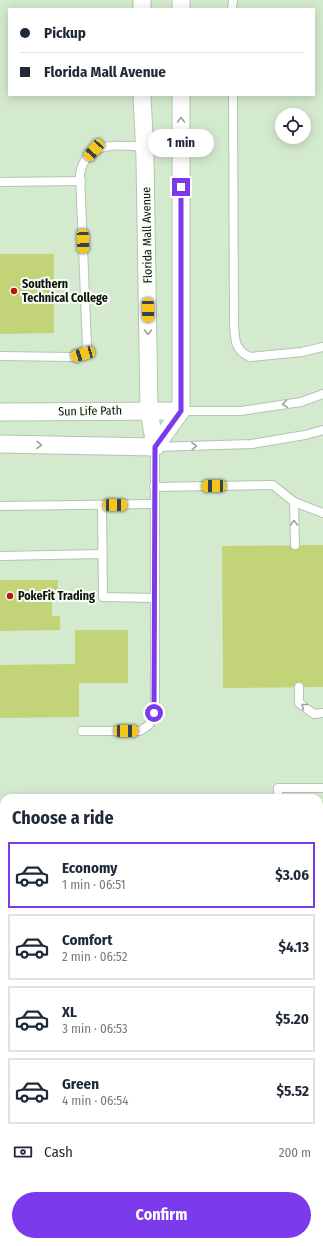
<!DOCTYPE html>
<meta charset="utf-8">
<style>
body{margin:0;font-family:"Fira Sans Condensed",sans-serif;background:#f6f6f7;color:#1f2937;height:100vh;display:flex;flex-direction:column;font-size:15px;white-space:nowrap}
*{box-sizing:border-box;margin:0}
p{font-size:13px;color:#747a83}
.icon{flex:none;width:22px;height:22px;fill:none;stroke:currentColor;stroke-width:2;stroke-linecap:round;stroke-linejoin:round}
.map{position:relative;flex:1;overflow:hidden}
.details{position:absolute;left:0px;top:794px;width:323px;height:452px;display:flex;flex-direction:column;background:#fff;border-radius:12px 12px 0 0;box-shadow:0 2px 10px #0003}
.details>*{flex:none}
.banner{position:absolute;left:8px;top:8px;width:307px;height:88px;border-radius:0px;box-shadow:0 2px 10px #0003;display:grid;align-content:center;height:88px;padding:0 12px;background:#fff}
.fabs{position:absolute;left:275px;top:108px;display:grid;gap:8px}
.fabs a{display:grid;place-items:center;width:36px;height:36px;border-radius:50%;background:#fff;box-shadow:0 2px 10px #0003;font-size:20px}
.end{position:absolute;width:18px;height:18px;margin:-9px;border:5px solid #7c3aed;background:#fff;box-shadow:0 0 0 2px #fff}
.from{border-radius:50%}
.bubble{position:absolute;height:28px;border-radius:14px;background:#fff;box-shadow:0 2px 10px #0003;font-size:13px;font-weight:700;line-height:28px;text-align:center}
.car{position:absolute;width:12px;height:24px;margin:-12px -6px;border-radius:5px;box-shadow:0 0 3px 1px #0007;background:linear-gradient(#f5c518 24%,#345 0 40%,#f5c518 0 76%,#345 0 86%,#f5c518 0)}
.banner b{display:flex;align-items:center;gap:14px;height:38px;font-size:15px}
.banner b+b{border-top:1px solid #e0e1e3}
.banner i{width:10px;height:10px;background:#1f2937}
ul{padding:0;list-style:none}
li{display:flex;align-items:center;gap:12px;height:66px;margin:0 8px 6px;padding:0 4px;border:2px solid #e0e1e3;border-radius:0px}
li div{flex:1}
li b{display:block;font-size:15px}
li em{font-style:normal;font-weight:700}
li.current{border-color:#7c3aed}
li>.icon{width:36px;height:36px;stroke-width:1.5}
h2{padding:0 12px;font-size:18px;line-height:48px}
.pay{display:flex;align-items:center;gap:10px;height:44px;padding:0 12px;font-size:15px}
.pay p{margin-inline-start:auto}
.cta{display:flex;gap:8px;margin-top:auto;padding:8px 12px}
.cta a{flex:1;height:46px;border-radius:24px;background:#7c3aed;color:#fff;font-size:16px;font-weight:700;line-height:46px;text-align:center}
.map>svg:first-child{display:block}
.built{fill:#d4eace;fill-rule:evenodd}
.building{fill:#c3d478}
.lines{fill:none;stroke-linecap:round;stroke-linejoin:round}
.service-casing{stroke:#b5c5b0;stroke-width:10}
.minor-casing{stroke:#b5c5b0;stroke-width:19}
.service{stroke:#fff;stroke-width:8}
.minor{stroke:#fff;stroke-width:17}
.oneway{stroke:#9ea19d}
.route{stroke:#7c3aed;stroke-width:5}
.poi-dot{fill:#ae2006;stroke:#f7fff6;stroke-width:1.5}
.labels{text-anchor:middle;stroke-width:4;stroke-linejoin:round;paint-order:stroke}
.street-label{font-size:12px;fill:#0d130b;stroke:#f7fff6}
.poi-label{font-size:12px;font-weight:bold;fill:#0d130b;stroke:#f7fff6;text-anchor:start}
</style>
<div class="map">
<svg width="323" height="1246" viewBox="0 0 323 1246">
<rect width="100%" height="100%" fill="#e3f5df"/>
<!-- built -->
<path class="built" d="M0 0H323V1246H0ZM9 9H314V95H9ZM282 115H304V137H282ZM4 798H319V1242H4Z"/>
<!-- building -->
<g class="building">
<path d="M0 254H54V333L0 334Z"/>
<path d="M323 545V687L223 688 222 546Z"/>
<path d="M0 580H58V594H52V616H60V630L0 631Z"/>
<path d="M75 630H128V683H79V717L0 718V665L75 664Z"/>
<rect x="0" y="882" width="4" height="49"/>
<rect x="0" y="1006" width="4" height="12"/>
<rect x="0" y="1072" width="4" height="84"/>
</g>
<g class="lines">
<defs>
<g id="service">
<path d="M232 9 233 0"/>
<path d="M233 95 234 324C235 339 234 350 250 357L302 352 323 347"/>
<path d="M0 182 81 181"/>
<path d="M0 356 71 357 83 354 87 346 80 174C81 170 82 165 84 162 96 140 124 146 145 147"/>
<path d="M181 411H241L301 402 323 394"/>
<path d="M154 487 273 485 294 502 323 513"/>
<path d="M294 502 295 545"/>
<path d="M102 505 103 597 155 598"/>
<path d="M0 506 154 504"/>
<path d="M0 556 102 554"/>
<path d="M299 687V703L314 714 323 713"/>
<path d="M82 731H140L149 725 155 713V447L252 444 305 435 323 430"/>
<path d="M278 798V788H323"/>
<path d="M0 954H4"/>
<path d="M0 1036H4"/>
<path d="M319 1064H323"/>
<path d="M319 1143H323"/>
<path d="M0 1166H4"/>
<path d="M57 1242V1246"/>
<path d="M140 1242 141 1246"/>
<path d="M175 1242 176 1246"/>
</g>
<g id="minor">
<path d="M142 9V0"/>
<path d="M181 9V0"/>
<path d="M142 95 145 158 149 410 155 447"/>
<path d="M0 412 181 411"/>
<path d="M0 444 155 447"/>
<path d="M155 447 181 411V95"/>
<path d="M319 1227H323"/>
<path d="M0 1230H4"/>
</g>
</defs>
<!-- service casing -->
<use href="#service" class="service-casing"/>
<!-- minor casing -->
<use href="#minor" class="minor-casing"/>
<!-- service -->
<use href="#service" class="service"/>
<!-- minor -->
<use href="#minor" class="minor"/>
</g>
<!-- one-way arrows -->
<defs><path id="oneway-chevron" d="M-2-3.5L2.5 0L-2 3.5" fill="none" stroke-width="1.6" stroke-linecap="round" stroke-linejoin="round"/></defs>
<g class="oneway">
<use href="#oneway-chevron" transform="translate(181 120) rotate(-90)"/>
<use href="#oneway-chevron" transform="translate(148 332) rotate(89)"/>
<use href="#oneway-chevron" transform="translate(285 404) rotate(172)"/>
<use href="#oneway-chevron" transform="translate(39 445) rotate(1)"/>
<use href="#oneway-chevron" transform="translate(194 446) rotate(-2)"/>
<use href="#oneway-chevron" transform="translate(294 523) rotate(-91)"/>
<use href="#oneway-chevron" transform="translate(304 706) rotate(-142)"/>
</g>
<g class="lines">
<!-- route -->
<path class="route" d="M154 713 155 447 181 411V187"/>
</g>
<!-- markers -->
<g class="poi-dot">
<circle cx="14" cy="291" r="4"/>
<circle cx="10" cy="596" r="4"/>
</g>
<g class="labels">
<!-- street labels -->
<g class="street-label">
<text transform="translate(147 235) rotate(-91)" y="4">Florida Mall Avenue</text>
<text transform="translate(90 411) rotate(-1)" y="4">Sun Life Path</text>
</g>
<!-- poi labels -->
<g class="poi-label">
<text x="22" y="288">Southern<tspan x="22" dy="14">Technical College</tspan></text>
<text x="18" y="600">PokeFit Trading</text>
</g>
</g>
</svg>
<div class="fabs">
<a><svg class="icon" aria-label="locate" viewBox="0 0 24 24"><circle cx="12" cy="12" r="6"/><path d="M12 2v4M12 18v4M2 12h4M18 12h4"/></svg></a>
</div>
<i class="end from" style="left:154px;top:713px"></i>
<i class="end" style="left:181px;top:187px"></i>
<div class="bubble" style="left:148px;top:129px;width:66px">1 min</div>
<i class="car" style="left:94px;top:150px;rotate:221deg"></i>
<i class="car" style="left:83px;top:241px;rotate:178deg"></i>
<i class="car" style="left:148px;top:310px;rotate:179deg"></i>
<i class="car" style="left:83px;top:354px;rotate:254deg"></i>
<i class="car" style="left:214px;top:486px;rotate:269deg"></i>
<i class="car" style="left:115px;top:505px;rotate:89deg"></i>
<i class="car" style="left:126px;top:731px;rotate:90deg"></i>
<div class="banner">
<b><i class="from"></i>Pickup</b>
<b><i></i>Florida Mall Avenue</b>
</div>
<section class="details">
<h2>Choose a ride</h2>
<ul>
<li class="current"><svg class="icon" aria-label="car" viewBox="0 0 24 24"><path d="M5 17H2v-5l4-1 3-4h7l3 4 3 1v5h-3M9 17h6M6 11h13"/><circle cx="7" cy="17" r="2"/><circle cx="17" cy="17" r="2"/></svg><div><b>Economy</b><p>1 min · 06:51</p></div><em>$3.06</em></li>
<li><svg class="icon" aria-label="car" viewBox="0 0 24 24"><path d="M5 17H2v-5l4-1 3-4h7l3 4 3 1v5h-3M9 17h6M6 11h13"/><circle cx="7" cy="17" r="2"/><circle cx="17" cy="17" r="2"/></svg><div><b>Comfort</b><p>2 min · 06:52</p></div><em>$4.13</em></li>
<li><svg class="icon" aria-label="car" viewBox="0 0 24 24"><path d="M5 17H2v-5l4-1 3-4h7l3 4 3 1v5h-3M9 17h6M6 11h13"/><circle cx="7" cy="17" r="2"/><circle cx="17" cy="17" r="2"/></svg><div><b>XL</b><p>3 min · 06:53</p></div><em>$5.20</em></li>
<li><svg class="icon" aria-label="car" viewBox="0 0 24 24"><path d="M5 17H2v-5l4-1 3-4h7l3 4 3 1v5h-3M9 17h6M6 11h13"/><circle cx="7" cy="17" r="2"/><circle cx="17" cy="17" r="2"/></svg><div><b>Green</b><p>4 min · 06:54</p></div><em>$5.52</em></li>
</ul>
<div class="pay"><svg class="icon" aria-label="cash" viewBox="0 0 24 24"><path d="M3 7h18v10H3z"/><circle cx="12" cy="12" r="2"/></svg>Cash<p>200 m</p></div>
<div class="cta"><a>Confirm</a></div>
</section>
</div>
